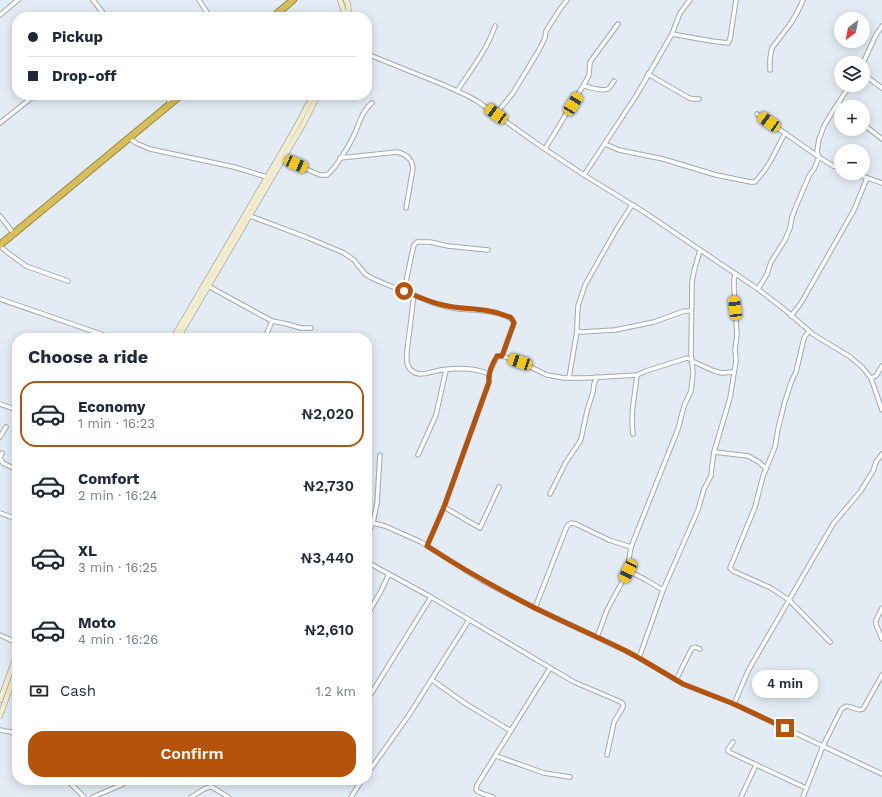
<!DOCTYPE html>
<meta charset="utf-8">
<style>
body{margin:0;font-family:"Work Sans",sans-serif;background:#f2f2f3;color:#1f2937;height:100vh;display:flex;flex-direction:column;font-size:15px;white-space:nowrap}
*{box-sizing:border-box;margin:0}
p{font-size:13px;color:#747a83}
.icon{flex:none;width:22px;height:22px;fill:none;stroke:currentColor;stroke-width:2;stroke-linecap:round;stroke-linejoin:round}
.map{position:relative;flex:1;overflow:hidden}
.drawer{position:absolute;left:12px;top:333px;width:360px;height:452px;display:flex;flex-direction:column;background:#fff;border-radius:16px;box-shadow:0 2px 10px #0003}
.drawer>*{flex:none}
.top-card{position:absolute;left:12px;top:12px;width:360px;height:88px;border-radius:16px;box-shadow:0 2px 10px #0003;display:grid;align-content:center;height:88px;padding:0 16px;background:#fff}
.needle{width:26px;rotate:212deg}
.controls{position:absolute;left:834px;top:12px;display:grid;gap:8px}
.controls a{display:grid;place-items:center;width:36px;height:36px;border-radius:50%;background:#fff;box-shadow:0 2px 10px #0003;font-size:20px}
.end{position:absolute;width:18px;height:18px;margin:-9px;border:5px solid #b45309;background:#fff;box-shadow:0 0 0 2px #fff}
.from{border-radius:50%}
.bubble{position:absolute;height:28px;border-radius:14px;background:#fff;box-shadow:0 2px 10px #0003;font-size:13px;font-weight:600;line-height:28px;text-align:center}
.car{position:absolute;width:12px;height:24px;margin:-12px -6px;border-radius:5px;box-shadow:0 0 3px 1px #0007;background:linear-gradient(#f5c518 24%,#345 0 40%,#f5c518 0 76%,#345 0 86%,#f5c518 0)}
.top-card b{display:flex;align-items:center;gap:14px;height:38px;font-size:15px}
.top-card b+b{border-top:1px solid #e0e1e3}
.top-card i{width:10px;height:10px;background:#1f2937}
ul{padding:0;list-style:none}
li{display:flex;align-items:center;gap:12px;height:66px;margin:0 8px 6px;padding:0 8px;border:2px solid transparent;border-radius:16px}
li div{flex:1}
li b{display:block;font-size:15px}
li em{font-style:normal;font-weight:600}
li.on{border-color:#b45309}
li>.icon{width:36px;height:36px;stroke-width:1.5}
h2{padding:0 16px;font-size:18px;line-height:48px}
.pay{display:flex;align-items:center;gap:10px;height:44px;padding:0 16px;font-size:15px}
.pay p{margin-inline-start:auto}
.button{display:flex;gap:8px;margin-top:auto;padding:8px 16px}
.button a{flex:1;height:46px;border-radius:16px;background:#b45309;color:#fff;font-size:16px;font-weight:600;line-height:46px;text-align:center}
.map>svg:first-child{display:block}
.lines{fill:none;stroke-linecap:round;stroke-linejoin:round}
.street-casing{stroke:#a0a9b0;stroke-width:5.5}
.secondary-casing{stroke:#a0a9b0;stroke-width:6}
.highway-casing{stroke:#968644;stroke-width:8}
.street{stroke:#fff;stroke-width:3.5}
.secondary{stroke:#f3eccd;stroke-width:4.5}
.highway{stroke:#d8be58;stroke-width:6}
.route{stroke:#b45309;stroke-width:5}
</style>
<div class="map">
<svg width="882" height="797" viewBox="0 0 882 797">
<rect width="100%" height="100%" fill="#e3ecf4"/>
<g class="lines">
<defs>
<g id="street">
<path d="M93 0 106 17"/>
<path d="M199 0 210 17"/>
<path d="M0 15 18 0"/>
<path d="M672 34 711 41 728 43 730 39 736 0"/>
<path d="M367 54 444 85 466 95 477 101 536 143 584 175 644 212 758 289 785 310 814 335 849 356 862 367 871 378 882 410"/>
<path d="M863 63 876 35 882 26"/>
<path d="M770 70V58L772 48 791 23 798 11 803 0"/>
<path d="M648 74 689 98 694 99H699"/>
<path d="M863 74 882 88"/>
<path d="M584 86C590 87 601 92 608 89 611 87 612 84 614 81"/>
<path d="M457 91C471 70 487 50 495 26"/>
<path d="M167 95 170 104"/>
<path d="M838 103 843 107"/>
<path d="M496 114 513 93 539 50 545 38 546 31 560 9 567 0"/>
<path d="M757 114 822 159 833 166 841 168"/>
<path d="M0 123 35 95"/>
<path d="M863 124 882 139"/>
<path d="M129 138 136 143 150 149 234 167 267 177"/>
<path d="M605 144 619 150 663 159 716 175 751 182H755L764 171 770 162 785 133"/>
<path d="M545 149 586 81 589 75 590 62 618 24"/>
<path d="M340 158 397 152C406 154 412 159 413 168L406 208"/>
<path d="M283 159 320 175H327C336 168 350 144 355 133 359 123 363 110 372 103"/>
<path d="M853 173 882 183"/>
<path d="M584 175 636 96 672 34 680 13 690 0"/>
<path d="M632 205 616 230 585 285 578 306 577 325V331L581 332 615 330 654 322 684 311H691"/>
<path d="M0 216 14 234"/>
<path d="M250 216 306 237 344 253 354 260 365 274 372 278C384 284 396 288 409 293 425 300 441 307 459 309 471 310 510 310 514 323L502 356"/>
<path d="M0 246 7 252 26 266 68 281"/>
<path d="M208 286 272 321 287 324 301 328H311"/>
<path d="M758 289 767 274 771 262 785 240 790 228 792 217 797 204 809 176 814 169 819 157 817 151 819 139 824 126 831 114 850 85"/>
<path d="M404 291 412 253 414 245 417 242H430L448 246 488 250"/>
<path d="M414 295C412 308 411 322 409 335 408 344 406 353 407 362 408 369 413 373 420 374 427 374 434 371 441 370 457 368 474 367 489 374"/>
<path d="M0 299 112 338"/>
<path d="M791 316 801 303 854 210 867 178"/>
<path d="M809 331 804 338 796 372 792 380 785 401 778 429 775 447 763 476 755 507 730 568 733 571 771 588 789 600 830 642"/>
<path d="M265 338 272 321"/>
<path d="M692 361 714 371 722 373 734 372"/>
<path d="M569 378 577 331"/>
<path d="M871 378 876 376 882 366"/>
<path d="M0 404 17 410"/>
<path d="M633 434C630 414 635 395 637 375"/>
<path d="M0 437 6 427"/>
<path d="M714 452 748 456 759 462 766 469"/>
<path d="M418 455 436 415 446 370"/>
<path d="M0 458 3 463 17 470"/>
<path d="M0 458 2 453"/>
<path d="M550 494 566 462 579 443 581 439 587 411 593 392 594 384 597 377"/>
<path d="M444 507 480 528 499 487"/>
<path d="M0 513 17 519"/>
<path d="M373 523 377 503 380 455"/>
<path d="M367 535 373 523 385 526 421 542 481 580 535 608 626 651 639 658 683 684 734 704 882 774"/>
<path d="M427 546 444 507 489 382V374L497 356H502L520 362 547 375 564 378H586L637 375 646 371 687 358 692 360"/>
<path d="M631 547 678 429 684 406 691 391 693 373 691 353 692 282 694 271 700 250"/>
<path d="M367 562 431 597 574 682 621 702 623 704V707L614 722 607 755"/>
<path d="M535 608 567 526 571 523 576 524 609 540 631 547 628 565 627 570 646 580 663 590"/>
<path d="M882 608 876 620V624L882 639"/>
<path d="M367 615 380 593 389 574"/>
<path d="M0 635 17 643"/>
<path d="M597 637 607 610 628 571"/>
<path d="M639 658 663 590 698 510 704 489 711 476 712 466 714 452 730 398 736 361 735 349 737 335 734 288V278L736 274"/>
<path d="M432 680 466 704 511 731"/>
<path d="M676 680 692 648 695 647 700 649"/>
<path d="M369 697 431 597"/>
<path d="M734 704 748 671 833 524 860 492 873 471 876 462 882 454"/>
<path d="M0 730 11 732 17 735"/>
<path d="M733 742 728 749V751L731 753 806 788"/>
<path d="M496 756 544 773 570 777"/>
<path d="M367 774 409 715 469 620"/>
<path d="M67 780 84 797"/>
<path d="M93 797 121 785 130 780"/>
<path d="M191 797C198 794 205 786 212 787L228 797"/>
<path d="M351 797 362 780"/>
<path d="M493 797C488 795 480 794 476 790L477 785 550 668"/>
<path d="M741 797 756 765"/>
<path d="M803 797 823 746 841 710C849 700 854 713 863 709L882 675"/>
</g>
<g id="secondary">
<path d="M340 0 345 15V17"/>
<path d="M346 0 348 4 349 17"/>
<path d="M173 338 283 150 301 118 313 95"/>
<path d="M178 338 304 123 318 95"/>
<path d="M0 700 17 654"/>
<path d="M0 716 17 669"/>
</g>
<g id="highway">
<path d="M273 17 293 0"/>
<path d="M0 245 181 95"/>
</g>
</defs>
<!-- street casing -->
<use href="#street" class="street-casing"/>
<!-- secondary casing -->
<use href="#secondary" class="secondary-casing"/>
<!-- highway casing -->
<use href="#highway" class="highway-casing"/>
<!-- street -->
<use href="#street" class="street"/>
<!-- secondary -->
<use href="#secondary" class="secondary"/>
<!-- highway -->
<use href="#highway" class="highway"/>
</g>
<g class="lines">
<!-- route -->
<path class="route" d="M404 291C417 296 429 302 443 305 458 309 474 308 489 311 496 312 503 315 510 317L512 319 514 323 502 356H497C492 364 488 373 489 382L444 507 427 546C462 569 498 589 535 608 565 623 596 636 626 651L639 658 683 684 734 704 785 728"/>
</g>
</svg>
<div class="controls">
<a><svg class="needle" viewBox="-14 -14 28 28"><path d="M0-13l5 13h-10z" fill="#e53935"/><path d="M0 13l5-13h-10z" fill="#747a83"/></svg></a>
<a><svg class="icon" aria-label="layers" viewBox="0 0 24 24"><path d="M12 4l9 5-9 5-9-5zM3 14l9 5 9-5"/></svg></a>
<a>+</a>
<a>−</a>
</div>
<i class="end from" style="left:404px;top:291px"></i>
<i class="end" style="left:785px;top:728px"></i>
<div class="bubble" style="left:752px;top:670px;width:66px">4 min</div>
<i class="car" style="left:573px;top:104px;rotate:32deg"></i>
<i class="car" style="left:496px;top:114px;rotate:306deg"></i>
<i class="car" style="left:769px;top:122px;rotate:305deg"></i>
<i class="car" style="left:296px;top:164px;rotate:114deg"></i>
<i class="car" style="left:735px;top:308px;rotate:353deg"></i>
<i class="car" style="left:520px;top:362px;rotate:288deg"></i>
<i class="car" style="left:628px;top:571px;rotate:207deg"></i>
<div class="top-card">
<b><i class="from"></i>Pickup</b>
<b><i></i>Drop-off</b>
</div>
<section class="drawer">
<h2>Choose a ride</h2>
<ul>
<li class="on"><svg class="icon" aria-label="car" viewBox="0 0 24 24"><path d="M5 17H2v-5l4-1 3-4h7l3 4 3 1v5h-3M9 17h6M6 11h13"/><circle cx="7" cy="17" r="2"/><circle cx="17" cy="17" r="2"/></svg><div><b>Economy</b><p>1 min · 16:23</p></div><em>₦2,020</em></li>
<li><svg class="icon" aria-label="car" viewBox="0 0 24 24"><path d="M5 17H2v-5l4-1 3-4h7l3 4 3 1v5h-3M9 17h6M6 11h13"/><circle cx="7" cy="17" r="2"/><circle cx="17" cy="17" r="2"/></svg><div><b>Comfort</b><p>2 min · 16:24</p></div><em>₦2,730</em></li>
<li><svg class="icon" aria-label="car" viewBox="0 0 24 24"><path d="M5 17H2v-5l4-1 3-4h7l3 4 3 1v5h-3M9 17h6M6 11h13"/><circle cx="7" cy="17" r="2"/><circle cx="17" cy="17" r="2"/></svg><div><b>XL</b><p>3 min · 16:25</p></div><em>₦3,440</em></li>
<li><svg class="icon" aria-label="car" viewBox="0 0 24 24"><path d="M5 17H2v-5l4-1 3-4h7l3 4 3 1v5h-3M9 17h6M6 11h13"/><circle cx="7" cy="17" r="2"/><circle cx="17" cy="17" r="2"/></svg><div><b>Moto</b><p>4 min · 16:26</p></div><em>₦2,610</em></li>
</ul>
<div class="pay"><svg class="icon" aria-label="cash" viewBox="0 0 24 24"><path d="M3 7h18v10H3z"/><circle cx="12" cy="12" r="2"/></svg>Cash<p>1.2 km</p></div>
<div class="button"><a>Confirm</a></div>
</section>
</div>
